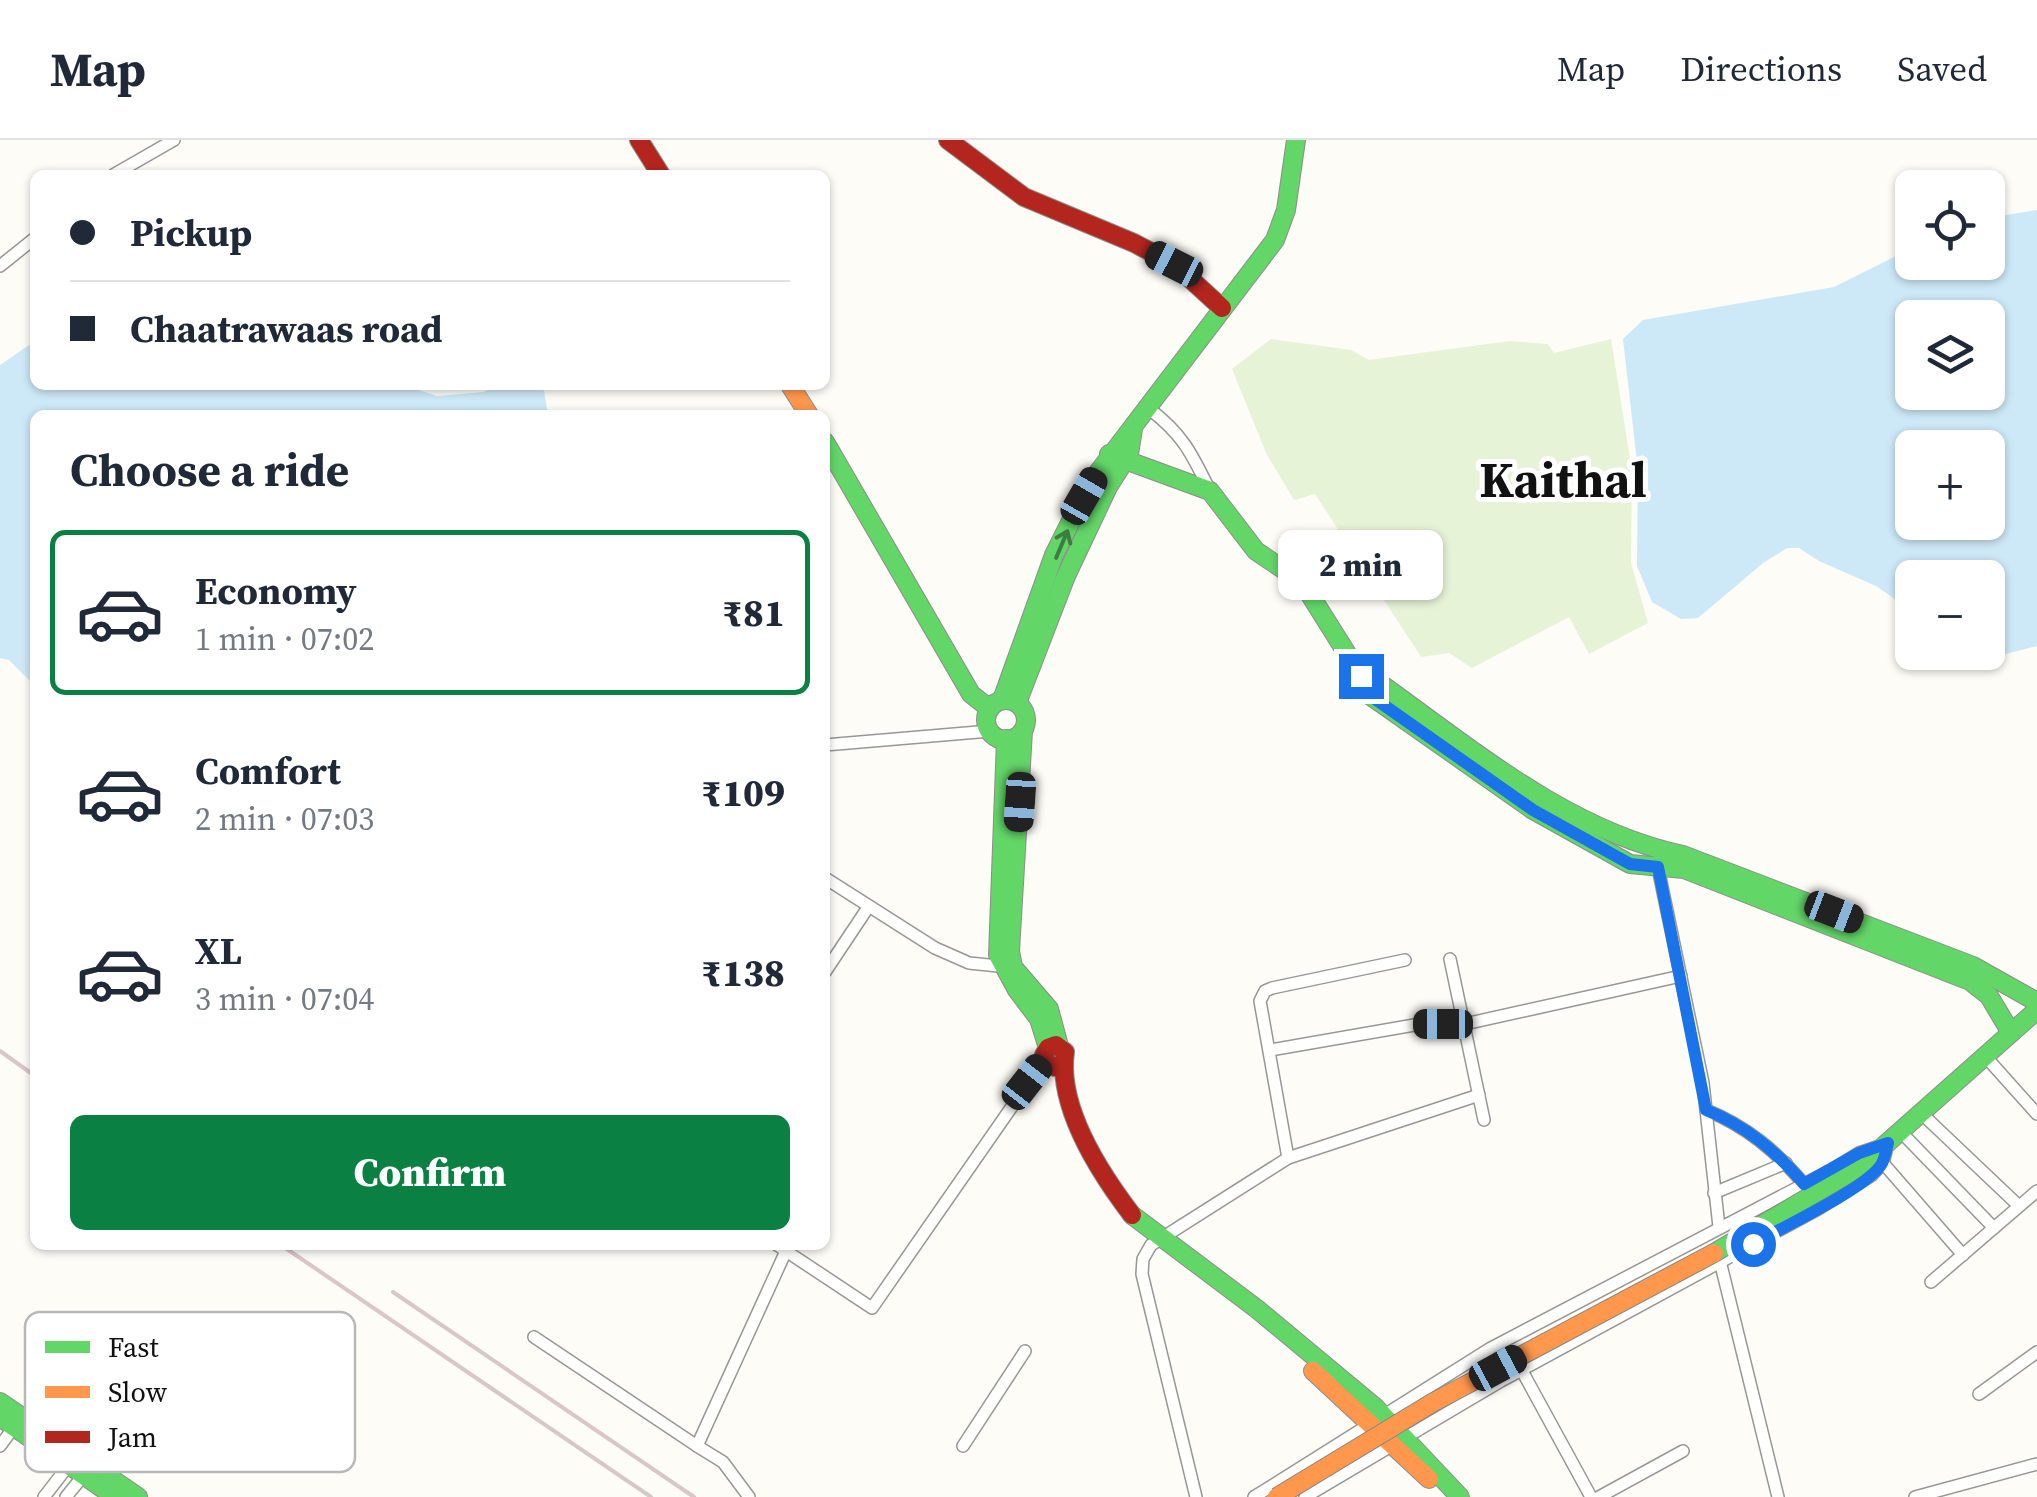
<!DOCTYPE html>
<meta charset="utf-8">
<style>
body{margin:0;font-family:"Source Serif 4",serif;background:#f2f2f3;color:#1f2937;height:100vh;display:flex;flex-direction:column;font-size:38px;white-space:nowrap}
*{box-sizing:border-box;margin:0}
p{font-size:32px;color:#747a83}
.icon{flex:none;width:55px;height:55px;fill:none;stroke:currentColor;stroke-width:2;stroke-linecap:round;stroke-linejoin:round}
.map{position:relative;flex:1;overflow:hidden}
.sheet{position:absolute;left:30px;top:270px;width:800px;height:840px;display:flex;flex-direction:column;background:#fff;border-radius:15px;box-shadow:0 2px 8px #0004}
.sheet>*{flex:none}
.hud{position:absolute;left:30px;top:30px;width:800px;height:220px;border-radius:15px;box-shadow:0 2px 8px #0004;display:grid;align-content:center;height:220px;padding:0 40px;background:#fff}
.buttons{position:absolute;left:1895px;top:30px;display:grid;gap:20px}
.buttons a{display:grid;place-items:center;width:110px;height:110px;border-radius:15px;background:#fff;box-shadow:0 2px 8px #0004;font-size:50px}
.end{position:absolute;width:45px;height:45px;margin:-22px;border:12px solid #1a73e8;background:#fff;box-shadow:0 0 0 5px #fff}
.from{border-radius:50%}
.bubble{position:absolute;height:70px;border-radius:15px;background:#fff;box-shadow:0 2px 8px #0004;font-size:32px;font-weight:800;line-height:70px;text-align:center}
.car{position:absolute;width:30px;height:60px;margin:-30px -15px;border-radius:12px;box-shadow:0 0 8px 2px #0007;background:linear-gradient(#222 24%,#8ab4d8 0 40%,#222 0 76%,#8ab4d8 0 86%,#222 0)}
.hud b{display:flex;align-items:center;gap:35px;height:95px;font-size:38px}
.hud b+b{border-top:2px solid #e0e1e3}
.hud i{width:25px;height:25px;background:#1f2937}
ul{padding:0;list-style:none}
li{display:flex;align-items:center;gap:30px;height:165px;margin:0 20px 15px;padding:0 20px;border:5px solid transparent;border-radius:15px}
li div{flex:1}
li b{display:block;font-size:38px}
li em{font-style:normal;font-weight:800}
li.active{border-color:#0b8043}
li>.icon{width:90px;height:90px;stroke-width:1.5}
h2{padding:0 40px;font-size:45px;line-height:120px}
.button{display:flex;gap:20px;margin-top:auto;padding:20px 40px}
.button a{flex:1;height:115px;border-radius:15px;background:#0b8043;color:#fff;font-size:40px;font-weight:800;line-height:115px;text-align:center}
header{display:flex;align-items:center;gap:60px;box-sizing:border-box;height:140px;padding:0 50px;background:#fff;border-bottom:2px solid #e0e1e3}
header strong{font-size:48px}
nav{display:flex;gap:55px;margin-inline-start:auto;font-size:35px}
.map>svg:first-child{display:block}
.green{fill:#e7f3d7}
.water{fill:#cde8f7;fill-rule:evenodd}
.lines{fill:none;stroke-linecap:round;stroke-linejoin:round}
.street-casing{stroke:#979795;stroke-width:14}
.fast-casing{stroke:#8e8d8b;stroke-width:20}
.slow-casing{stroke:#8e8d8b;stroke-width:20}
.jam-casing{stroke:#8e8d8b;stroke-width:20}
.street{stroke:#fffffe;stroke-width:11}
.fast{stroke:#63d668;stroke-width:18}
.slow{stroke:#ff974d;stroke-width:18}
.jam{stroke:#b3261e;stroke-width:18}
.rail{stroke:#d9c6c7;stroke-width:4}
.fast-bridge-casing{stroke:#858482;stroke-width:20;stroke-linecap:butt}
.slow-bridge-casing{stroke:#858482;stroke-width:20;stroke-linecap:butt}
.fast-bridge{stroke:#63d668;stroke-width:18}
.slow-bridge{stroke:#ff974d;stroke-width:18}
.oneway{stroke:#3e7d41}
.route{stroke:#1a73e8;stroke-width:12}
.labels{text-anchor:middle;stroke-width:10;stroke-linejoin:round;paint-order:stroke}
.town-label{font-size:50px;font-weight:bold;fill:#111;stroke:#fff}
.key{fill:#fff;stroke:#b8b8b8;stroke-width:2.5}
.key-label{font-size:28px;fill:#111}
</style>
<header>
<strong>Map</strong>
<nav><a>Map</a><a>Directions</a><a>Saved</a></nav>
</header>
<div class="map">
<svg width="2037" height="1357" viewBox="0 0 2037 1357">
<rect width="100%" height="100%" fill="#fdfcf7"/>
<!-- green -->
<path class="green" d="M1271 199 1351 210 1369 220 1509 201 1548 204 1554 213 1611 199 1632 331 1631 423 1648 483 1589 514 1569 477 1472 528 1449 513 1421 517 1315 354 1294 360 1267 315 1232 229Z"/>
<!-- water -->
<g class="water">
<path d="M2037 70V506L1970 523 1952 513 1988 512V438H1912V471L1876 446 1819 421 1799 408H1787L1763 423 1698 478 1681 479 1652 462 1637 426 1638 331 1623 199 1643 180 1834 147 1912 108V122H1988V78ZM1912 178H1988V252H1912ZM1912 308H1988V382H1912Z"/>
<path d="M35 201V245H403L437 256 483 252 500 245H543L548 275H35V546L9 520 0 518V225Z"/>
</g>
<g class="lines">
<defs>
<g id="street">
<path d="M113 35 174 0"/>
<path d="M0 126 35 98"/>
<path d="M1148 268C1182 293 1192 314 1210 351"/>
<path d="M825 605 990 591"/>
<path d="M1657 723 1703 943 1719 1087"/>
<path d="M825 738 935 808 969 823 1008 827"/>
<path d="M1450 819 1484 980"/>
<path d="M825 832 869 766"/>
<path d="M1270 910 1420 884H1465L1681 836"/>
<path d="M1985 916 2037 974"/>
<path d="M1706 970C1746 986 1776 1011 1804 1044"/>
<path d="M1921 973 2019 1066"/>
<path d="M1901 992 1994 1088"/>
<path d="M1288 1018 1260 861 1265 851 1272 848 1405 820"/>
<path d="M1883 1023 1963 1115"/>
<path d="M1714 1053 1786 1023"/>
<path d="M777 1105 872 1168 1045 919"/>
<path d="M1720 1121 1778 1357"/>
<path d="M1931 1142 2037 1051"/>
<path d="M534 1197 697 1306 786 1111"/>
<path d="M1521 1229 1591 1357"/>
<path d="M1979 1254 2037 1212"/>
<path d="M0 1306 14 1287"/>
<path d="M697 1306 723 1322 749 1357"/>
<path d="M963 1306 1025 1211"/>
<path d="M44 1357 72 1321"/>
<path d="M66 1357 87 1331"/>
<path d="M1196 1357 1142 1134 1143 1119 1151 1105 1288 1018 1479 955"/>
<path d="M1254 1357 1491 1208 1833 1029 1859 1013 1877 1007"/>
<path d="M1305 1357 1501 1241 1818 1069 1872 1035 1883 1023 1888 1003"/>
<path d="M1599 1357 1683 1311"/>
<path d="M1915 1357 2037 1324"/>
</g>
<g id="fast">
<path d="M825 302 971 554 990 569"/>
<path d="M1109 314 1210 351 1256 411 1302 442 1361 536 1368 554 1533 670 1630 724 1684 729 1970 841 1989 856 2011 893"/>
<path d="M1361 536 1378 542C1472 609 1568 691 1683 715L1973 826 2037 862"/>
<path d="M1002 560 1054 415 1090 343 1275 100 1286 70 1296 0"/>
<circle cx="1006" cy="580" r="20"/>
<path d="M1017 563 1066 436 1108 347 1129 314 1133 289"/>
<path d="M1023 591 1010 811 1013 827 1049 869 1059 906"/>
<path d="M1006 599 998 815 1017 850 1039 879 1048 908"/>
<path d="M1860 1027 2037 870"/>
<path d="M1132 1075 1257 1169 1376 1268 1460 1357"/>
<path d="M0 1262 138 1357"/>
<path d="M0 1277 115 1357"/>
</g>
<g id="slow">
<path d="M790 245 809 275"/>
<path d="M1313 1231 1429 1339"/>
</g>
<g id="jam">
<path d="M639 0 661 35"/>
<path d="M948 0 1024 57 1134 103 1174 124 1222 168"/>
<path d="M1062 924 1055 927 1047 923 1044 915 1048 908 1056 905 1065 912C1057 967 1100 1033 1132 1075"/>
</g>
</defs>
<!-- street casing -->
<use href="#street" class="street-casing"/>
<!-- fast casing -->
<use href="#fast" class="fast-casing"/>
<!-- slow casing -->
<use href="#slow" class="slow-casing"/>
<!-- jam casing -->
<use href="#jam" class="jam-casing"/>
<!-- street -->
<use href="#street" class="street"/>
<!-- fast -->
<use href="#fast" class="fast"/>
<!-- slow -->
<use href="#slow" class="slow"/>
<!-- jam -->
<use href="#jam" class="jam"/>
<!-- rail -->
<g class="rail">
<path d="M0 911 35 936"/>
<path d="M281 1105 651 1357"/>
<path d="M393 1152 694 1357"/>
</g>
<defs>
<path id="fast-bridge" d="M1714 1113 1860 1027"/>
<path id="slow-bridge" d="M1277 1357 1432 1263 1714 1113"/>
</defs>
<!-- fast-bridge casing -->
<use href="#fast-bridge" class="fast-bridge-casing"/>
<!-- slow-bridge casing -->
<use href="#slow-bridge" class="slow-bridge-casing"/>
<!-- fast-bridge -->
<use href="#fast-bridge" class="fast-bridge"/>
<!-- slow-bridge -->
<use href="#slow-bridge" class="slow-bridge"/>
</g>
<!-- one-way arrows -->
<defs><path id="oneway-shaft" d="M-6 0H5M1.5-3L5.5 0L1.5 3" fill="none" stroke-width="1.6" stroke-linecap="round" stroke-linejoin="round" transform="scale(2.5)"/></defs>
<use class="oneway" href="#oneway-shaft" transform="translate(1062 404) rotate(-67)"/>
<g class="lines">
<!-- route -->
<path class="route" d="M1361 536 1368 554 1533 670 1630 724 1658 727 1706 970C1746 986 1776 1011 1804 1044L1859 1013 1888 1003C1886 1010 1885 1019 1881 1025 1865 1049 1781 1088 1753 1104"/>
</g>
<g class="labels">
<!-- town labels -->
<g class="town-label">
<text x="1563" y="357">Kaithal</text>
</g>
</g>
<!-- legend -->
<rect x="25" y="1172" width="330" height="160" rx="15" class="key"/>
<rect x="45" y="1201" width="45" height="12" fill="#63d668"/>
<rect x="45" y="1246" width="45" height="12" fill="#ff974d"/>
<rect x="45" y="1291" width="45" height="12" fill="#b3261e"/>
<g class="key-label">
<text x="108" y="1217">Fast</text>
<text x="108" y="1262">Slow</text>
<text x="108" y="1307">Jam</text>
</g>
</svg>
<div class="buttons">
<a><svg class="icon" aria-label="locate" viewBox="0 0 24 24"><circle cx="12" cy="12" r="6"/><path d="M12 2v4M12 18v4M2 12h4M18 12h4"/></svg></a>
<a><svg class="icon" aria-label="layers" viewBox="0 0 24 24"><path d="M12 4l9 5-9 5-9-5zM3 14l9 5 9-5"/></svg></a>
<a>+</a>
<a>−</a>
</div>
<i class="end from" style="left:1753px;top:1104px"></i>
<i class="end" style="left:1361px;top:536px"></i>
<div class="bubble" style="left:1278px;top:390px;width:165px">2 min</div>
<i class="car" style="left:1174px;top:124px;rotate:297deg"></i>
<i class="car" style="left:1084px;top:356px;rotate:30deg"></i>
<i class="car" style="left:1020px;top:662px;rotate:184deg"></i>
<i class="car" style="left:1834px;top:772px;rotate:111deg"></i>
<i class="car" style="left:1443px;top:884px;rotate:270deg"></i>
<i class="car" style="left:1027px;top:942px;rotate:38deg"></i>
<i class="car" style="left:1498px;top:1228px;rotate:62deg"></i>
<div class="hud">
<b><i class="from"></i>Pickup</b>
<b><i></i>Chaatrawaas road</b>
</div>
<section class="sheet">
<h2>Choose a ride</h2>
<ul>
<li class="active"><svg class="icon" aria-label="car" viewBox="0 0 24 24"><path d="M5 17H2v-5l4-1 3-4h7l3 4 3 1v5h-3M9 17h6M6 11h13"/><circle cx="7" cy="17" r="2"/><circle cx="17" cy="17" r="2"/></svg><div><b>Economy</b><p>1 min · 07:02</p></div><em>₹81</em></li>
<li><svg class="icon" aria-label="car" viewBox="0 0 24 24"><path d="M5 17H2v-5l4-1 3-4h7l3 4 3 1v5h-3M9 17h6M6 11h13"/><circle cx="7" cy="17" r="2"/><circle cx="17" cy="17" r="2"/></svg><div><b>Comfort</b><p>2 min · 07:03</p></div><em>₹109</em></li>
<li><svg class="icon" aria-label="car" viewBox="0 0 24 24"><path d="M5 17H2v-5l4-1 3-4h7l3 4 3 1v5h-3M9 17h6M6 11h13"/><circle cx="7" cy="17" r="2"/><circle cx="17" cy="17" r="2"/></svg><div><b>XL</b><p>3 min · 07:04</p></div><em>₹138</em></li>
</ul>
<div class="button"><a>Confirm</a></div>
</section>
</div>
